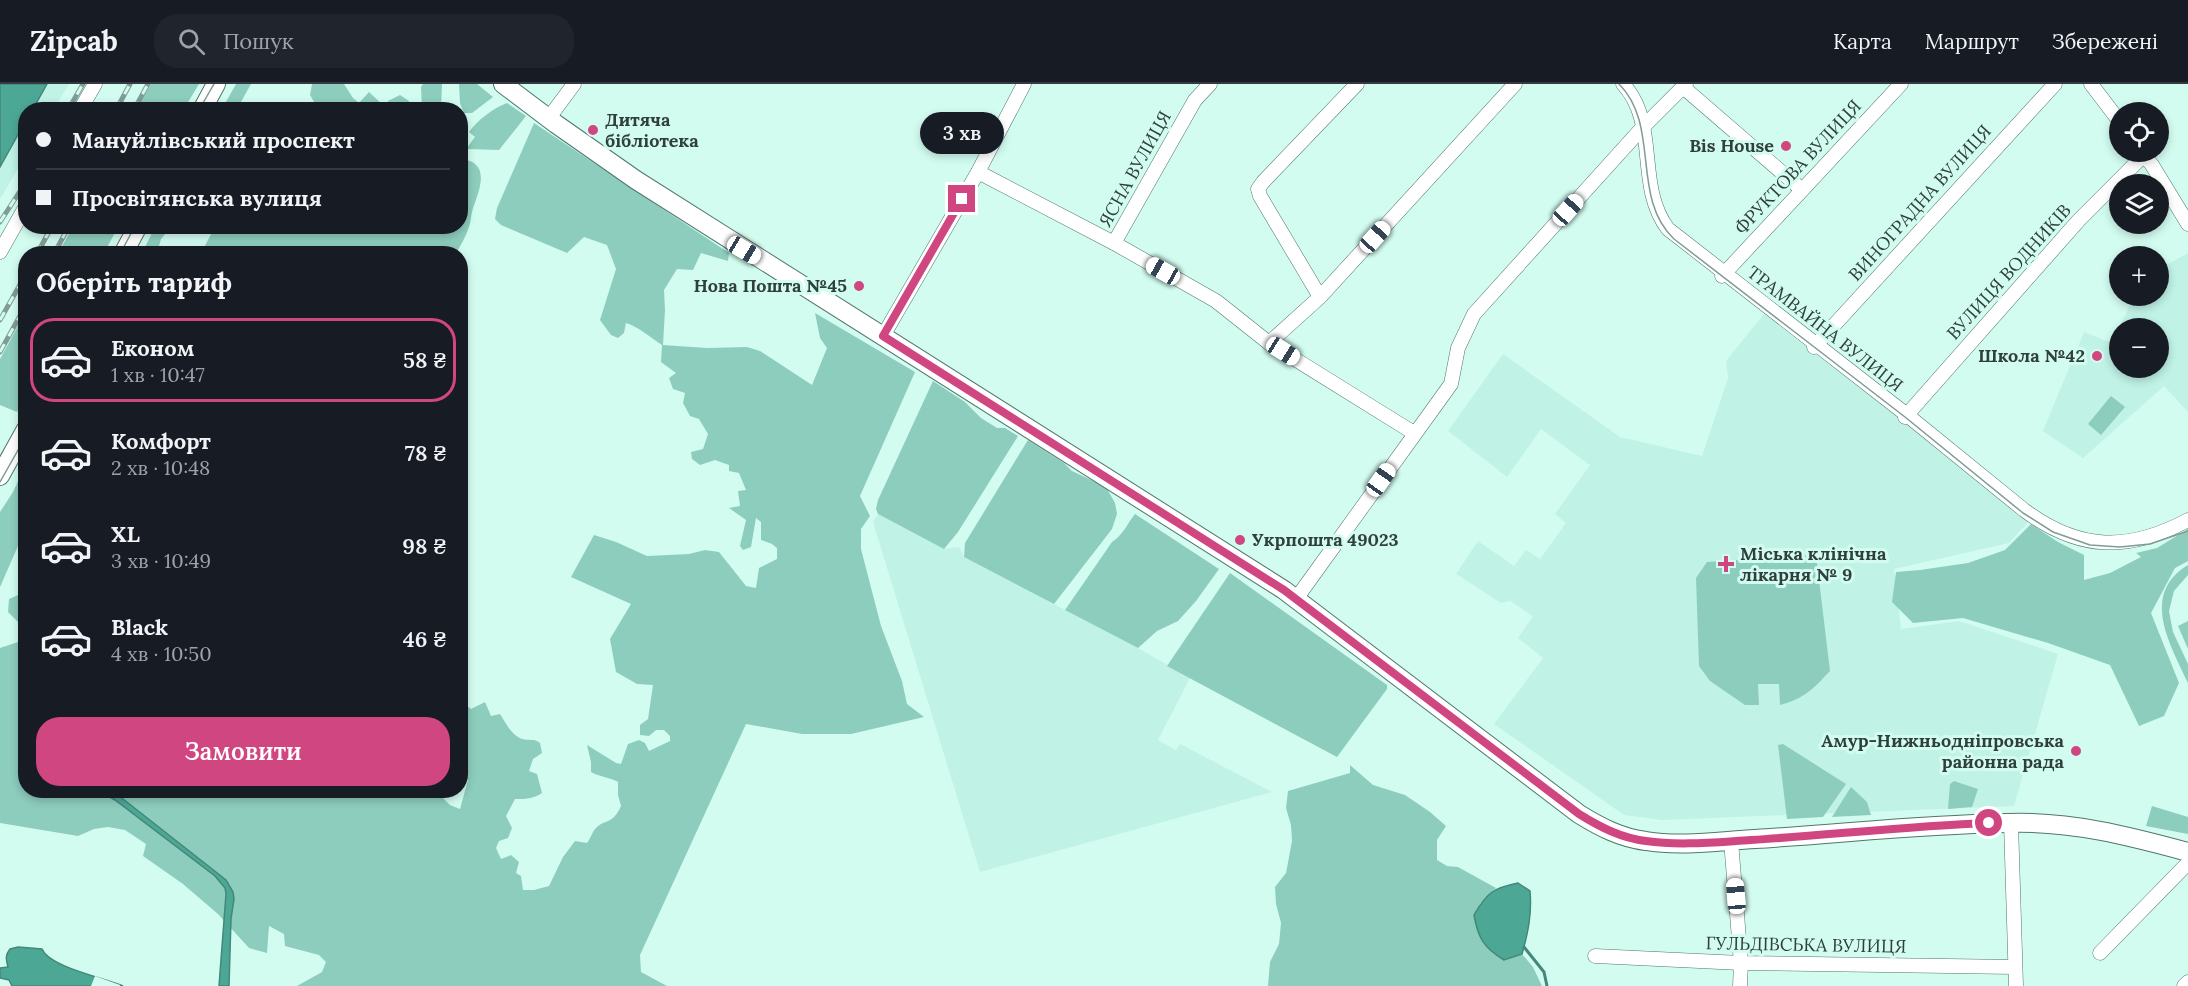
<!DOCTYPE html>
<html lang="uk">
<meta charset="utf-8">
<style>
body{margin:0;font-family:Lora,serif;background:#20242c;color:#f1f3f6;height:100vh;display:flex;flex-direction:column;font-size:22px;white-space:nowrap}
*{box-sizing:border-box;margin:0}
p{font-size:20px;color:#9ea1a6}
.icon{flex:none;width:33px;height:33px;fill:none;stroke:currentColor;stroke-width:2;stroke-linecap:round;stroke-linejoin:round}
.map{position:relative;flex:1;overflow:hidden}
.side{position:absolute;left:18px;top:162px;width:450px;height:552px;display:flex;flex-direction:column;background:#171b24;border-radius:24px;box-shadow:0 3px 9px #0003}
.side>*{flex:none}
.banner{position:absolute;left:18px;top:18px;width:450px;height:132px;border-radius:24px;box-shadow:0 3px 9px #0003;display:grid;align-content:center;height:132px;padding:0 18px;background:#171b24}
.fabs{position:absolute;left:2109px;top:18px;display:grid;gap:12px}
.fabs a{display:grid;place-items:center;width:60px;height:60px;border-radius:50%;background:#171b24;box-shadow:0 3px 9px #0003;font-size:30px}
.end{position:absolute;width:27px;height:27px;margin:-14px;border:8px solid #cf4681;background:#fff;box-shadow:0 0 0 3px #fff}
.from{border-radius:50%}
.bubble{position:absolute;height:42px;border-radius:21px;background:#171b24;box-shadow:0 3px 9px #0003;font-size:20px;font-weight:600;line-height:42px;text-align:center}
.car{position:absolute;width:18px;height:36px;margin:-18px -9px;border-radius:8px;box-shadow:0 0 4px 2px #0007;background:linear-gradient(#fff 24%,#345 0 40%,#fff 0 76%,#345 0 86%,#fff 0)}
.banner b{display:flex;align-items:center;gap:21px;height:57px;font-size:22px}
.banner b+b{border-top:2px solid #363941}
.banner i{width:15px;height:15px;background:#f1f3f6}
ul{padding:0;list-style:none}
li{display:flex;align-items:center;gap:18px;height:84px;margin:0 12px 9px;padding:0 6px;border:3px solid transparent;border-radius:24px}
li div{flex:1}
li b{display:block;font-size:22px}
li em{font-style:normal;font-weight:600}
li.current{border-color:#cf4681}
li>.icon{width:54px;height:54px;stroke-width:1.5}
h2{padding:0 18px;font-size:27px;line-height:72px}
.action{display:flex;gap:12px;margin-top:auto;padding:12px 18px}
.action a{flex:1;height:69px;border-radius:24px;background:#cf4681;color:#fff;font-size:24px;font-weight:600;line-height:69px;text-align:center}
header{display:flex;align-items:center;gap:36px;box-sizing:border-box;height:84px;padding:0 30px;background:#171b24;border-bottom:2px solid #363941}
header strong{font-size:28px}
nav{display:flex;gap:33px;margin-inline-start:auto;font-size:21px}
.search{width:420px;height:54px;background:#20242c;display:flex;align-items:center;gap:15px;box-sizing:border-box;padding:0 21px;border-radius:24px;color:#9ea1a6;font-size:22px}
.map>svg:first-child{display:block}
.built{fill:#c0f2e6;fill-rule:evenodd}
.green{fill:#8dcdbd}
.water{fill:#4ca895;stroke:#43887a;stroke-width:1.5}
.pier{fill:#d3fcf1}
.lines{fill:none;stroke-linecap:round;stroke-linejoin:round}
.stream{stroke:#43887a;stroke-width:3}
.minor-casing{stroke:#51766d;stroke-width:15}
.major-casing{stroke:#51766d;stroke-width:20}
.minor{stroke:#fff;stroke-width:14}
.major{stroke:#fff;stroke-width:18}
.tram{stroke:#809c95;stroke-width:1.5}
.rail-casing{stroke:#809c95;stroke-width:5}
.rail{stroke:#d3fcf1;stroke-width:3;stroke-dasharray:9;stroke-linecap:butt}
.route{stroke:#cf4681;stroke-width:8}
.poi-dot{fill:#cf4681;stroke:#d3fcf1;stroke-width:2}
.labels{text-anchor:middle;stroke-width:6;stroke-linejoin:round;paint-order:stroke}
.poi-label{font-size:18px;font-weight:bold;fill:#2f3f3b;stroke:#d3fcf1;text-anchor:end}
.street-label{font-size:18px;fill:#2f3f3b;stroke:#d3fcf1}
</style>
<header>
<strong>Zipcab</strong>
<div class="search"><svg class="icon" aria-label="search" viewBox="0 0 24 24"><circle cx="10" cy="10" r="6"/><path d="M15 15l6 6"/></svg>Пошук</div>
<nav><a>Карта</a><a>Маршрут</a><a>Збережені</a></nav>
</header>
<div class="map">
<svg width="2188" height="902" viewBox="0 0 2188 902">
<rect width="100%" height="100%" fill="#d3fcf1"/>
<!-- built -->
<g class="built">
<path d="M0 0H69L54 25 26 26 25 73 0 115Z"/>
<path d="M2188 169V328L2164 302 2083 374 2043 347 2084 248 2112 259 2134 212H2158L2159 185ZM2120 244H2158V284H2120Z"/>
<path d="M1764 230 1981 396 2029 437 2009 459 1894 485 1901 545 1959 537 2058 570 2014 722 1662 736 1624 731 1494 640 1543 574 1518 554 1533 532 1510 517 1501 519 1456 490 1478 457 1514 482 1526 466 1540 475 1566 439 1555 430 1590 381 1541 345 1507 393 1448 347 1503 270 1620 353 1702 372 1728 294 1726 277Z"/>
<path d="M878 430 944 465 959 463 964 473 1138 564 1190 594 1158 656 1176 666 1180 660 1272 708 980 788 873 438Z"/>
</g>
<!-- green -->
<g class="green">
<path d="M151 0H199L184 25H137Z"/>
<path d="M236 0H251L237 25H222Z"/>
<path d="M312 0H344L353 14 359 19 369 8 387 25H316V21L310 11Z"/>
<path d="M423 0H442L441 25H422L421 3Z"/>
<path d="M459 0H477L493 13 472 29H464L460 19Z"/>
<path d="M400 11 409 17V25H387L388 17Z"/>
<path d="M507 19 526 32 499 66 466 65 475 53 469 48C478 36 493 24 507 19Z"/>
<path d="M534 39 729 169 728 177 701 169 693 186 677 185 664 206 665 226 663 261 707 264 747 263 760 267 812 301 827 264 820 254 815 229 915 288 860 412 870 432 861 445V465L881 542 902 597 907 620 924 633 851 650H802L746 640 640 871 641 888 667 902H297L322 888 326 878 319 871 285 862 284 850 269 842 267 869 249 864 218 830 183 800 143 772 146 760 125 746 108 743 94 745 78 752 0 739V564L18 558 25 549 19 539 8 528 9 515 25 508 26 706H435L450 721 460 725 468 696 461 680V617L471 625 485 618 491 632 500 630C506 639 511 651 522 655 529 657 534 654 540 659L542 669 533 675 529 687 537 690 542 709C533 715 525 715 515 715L506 732 512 744 508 754 499 757 496 764 501 775 511 771 519 778 516 789 521 792 523 806H534L549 802 563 773 575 757 587 759C590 755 592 749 595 745 605 734 612 742 621 722L618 711V698C609 693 600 693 591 688V678L587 661 616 679 621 680 628 660 639 656 645 659 649 667 670 657V652L664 646H656L649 652 640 651V641L648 635 653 601 637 600 616 588 610 555 631 520 571 493 594 451 616 458 647 472 689 470 705 466 719 468 746 502 756 504 759 484 777 475V464L772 460 761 456V438L756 434 751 463 743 466 740 462 746 436 729 424 740 422 738 407 746 406 739 389 729 387V381L715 376 700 381 692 375 691 368 703 365 708 350 699 335 690 332 683 319 685 309 673 305 669 294 676 289 661 278 662 261C651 254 639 243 626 239L624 249 618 254 611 251 600 236 616 185 607 161 584 153 567 169 501 141 495 135 497 124Z"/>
<path d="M461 75C491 78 480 105 473 124 471 130 471 137 469 143 466 152 461 161 456 169H201L215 143 460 142Z"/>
<path d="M73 143V142L118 143 104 169H58Z"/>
<path d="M155 143H171L161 155 157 169H142Z"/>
<path d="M25 229V312L17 328 0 321V275Z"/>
<path d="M933 297 965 318 981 334 997 344H1005L1018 352 958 448 944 465 878 430 876 425 878 416Z"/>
<path d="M2111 312 2125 323 2101 351 2088 340Z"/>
<path d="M1028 356 1064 379 1072 387 1106 403 1115 419 1117 430 1112 445 1054 520 964 473 965 459Z"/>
<path d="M25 382V446L0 503V428L13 408Z"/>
<path d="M1135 430 1219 485 1196 517 1178 537 1157 547 1138 564 1065 526 1112 458C1123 451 1127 440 1135 430Z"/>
<path d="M2031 440 2058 458 2084 471V496L2110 489 2141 473 2136 469 2157 464 2188 445V477L2175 484 2151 529 2179 599 2164 632 2139 642 2110 581 2048 559 1963 534 1913 539 1892 518 1896 488 1920 486 1968 479 2005 466Z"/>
<path d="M1816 471 1830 587C1814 604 1804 615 1780 621L1779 600H1758L1759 621H1745L1710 597 1699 582 1696 494 1707 478Z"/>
<path d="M2188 481V491L2174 507 2169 527 2173 548 2188 580V599C2171 562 2139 510 2188 481Z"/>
<path d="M1230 489 1387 601V605L1337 673 1167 582Z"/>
<path d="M2188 537V565L2178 542Z"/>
<path d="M1783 660 1846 700 1823 733 1787 735 1778 661Z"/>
<path d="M1350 681 1373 701 1405 711 1430 728 1446 742 1437 756V776L1447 782 1458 783 1496 804 1480 820 1504 876 1522 870 1533 883 1542 902H1268L1270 878 1279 860 1281 839 1276 820 1275 803 1286 789 1292 757 1291 741 1286 724 1288 707 1350 689Z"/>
<path d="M1954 697 1978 705 1972 723 1948 725 1950 700Z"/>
<path d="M1851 703 1867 718 1871 731 1832 733Z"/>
<path d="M2152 722 2188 733V750L2146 742Z"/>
</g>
<!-- water -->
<g class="water">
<path d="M0 0H47L33 25 26 26 25 38 0 83Z"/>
<path d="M99 707H111L118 711 226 796 233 808 234 815 231 835 229 902H219L226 810 225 804 215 792 115 716Z"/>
<path d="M1518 799 1530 807C1532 830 1528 849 1522 870L1504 876C1484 864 1478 854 1474 831 1487 808 1494 804 1518 799Z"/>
<path d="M18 863 42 865C49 883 105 894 123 902H12L9 896 0 894V884L8 883C6 875 5 871 10 865Z"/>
</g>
<!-- pier -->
<path class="pier" d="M95 892 120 901V902H91Z"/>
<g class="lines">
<!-- stream -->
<path class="stream" d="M1524 863 1544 888 1547 902"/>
<defs>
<g id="minor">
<path d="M1623 0C1660 40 1635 102 1668 145L1907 331 2024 426C2079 467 2128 468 2188 436"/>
<path d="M2091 0 2120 38"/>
<path d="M1683 3 1801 105"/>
<path d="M80 26 95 0"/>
<path d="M548 35 574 0"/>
<path d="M2141 68 2152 81 2188 140"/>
<path d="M978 88 1114 159 1216 217 1269 259 1414 349"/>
<path d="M1114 159 1195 16 1210 0"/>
<path d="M0 168 26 122"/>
<path d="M1722 192 1901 0"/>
<path d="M1320 213 1260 112 1258 105 1263 98 1357 0"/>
<path d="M883 252 978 88 1024 0"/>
<path d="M1269 259 1320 213 1515 0"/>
<path d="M1814 263 2055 0"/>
<path d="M1905 333 2079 136 2144 71"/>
<path d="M1296 515 1451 300 1458 264 1474 230 1643 43 1686 0"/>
<path d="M2011 739 2016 902"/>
<path d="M1731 757 1741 879 1740 902"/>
<path d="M2100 869 2188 779"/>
<path d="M1595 872 1741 879 2015 883"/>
<path d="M2184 902 2188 898"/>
</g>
<g id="major">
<path d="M503 0 556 40 636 96 1284 506 1579 730C1600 743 1621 754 1646 757 1681 763 1719 757 1755 755 1839 750 1924 740 2009 739 2071 737 2129 752 2188 768"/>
<path d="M202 26 216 0"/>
<path d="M123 170 138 142"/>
<path d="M0 392 26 345"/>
</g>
</defs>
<!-- minor casing -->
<use href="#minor" class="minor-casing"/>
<!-- major casing -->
<use href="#major" class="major-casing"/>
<!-- minor -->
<use href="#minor" class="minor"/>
<!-- major -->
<use href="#major" class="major"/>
<!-- tram -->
<g class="tram">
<path d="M1619 0C1661 42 1630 113 1674 155L1905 333 2023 429 2053 448 2090 461 2120 463 2150 460 2188 447"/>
<path d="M199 26 214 0"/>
<path d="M120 170 135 142"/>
<path d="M0 398 26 352"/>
</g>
<defs>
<g id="rail">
<path d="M68 26 83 0"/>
<path d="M116 26 130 0"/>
<path d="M134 26 148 0"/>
<path d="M0 138 26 98"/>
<path d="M37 170 52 142"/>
<path d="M54 170 69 142"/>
<path d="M0 236 26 190"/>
<path d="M0 268 26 221"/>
</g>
</defs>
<!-- rail casing -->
<use href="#rail" class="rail-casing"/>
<!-- rail -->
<use href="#rail" class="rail"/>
</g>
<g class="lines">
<!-- route -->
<path class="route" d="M962 115 883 252 1284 506 1579 730C1600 743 1621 754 1646 757 1680 762 1717 758 1751 756 1830 751 1909 742 1989 739"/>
</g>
<!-- markers -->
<g class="poi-dot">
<circle cx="593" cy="46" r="6"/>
<circle cx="1786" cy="62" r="6"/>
<circle cx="859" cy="202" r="6"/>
<circle cx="2097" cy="272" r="6"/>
<circle cx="1240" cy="456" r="6"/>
<path d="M1723 471h6v6h6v6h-6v6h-6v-6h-6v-6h6z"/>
<circle cx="2076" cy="667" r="6"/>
</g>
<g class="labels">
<!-- poi labels -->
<g class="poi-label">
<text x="605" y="42" text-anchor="start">Дитяча<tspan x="605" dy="21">бібліотека</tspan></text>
<text x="1774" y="68">Bis House</text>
<text x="847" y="208">Нова Пошта №45</text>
<text x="2085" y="278">Школа №42</text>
<text x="1252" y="462" text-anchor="start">Укрпошта 49023</text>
<text x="1740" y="476" text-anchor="start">Міська клінічна<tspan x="1740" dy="21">лікарня № 9</tspan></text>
<text x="2064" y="663">Амур-Нижньодніпровська<tspan x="2064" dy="21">районна рада</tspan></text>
</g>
<!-- street labels -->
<g class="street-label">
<text transform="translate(1798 83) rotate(-47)" y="6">ФРУКТОВА ВУЛИЦЯ</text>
<text transform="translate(1135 85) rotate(-61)" y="6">ЯСНА ВУЛИЦЯ</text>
<text transform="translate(1920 119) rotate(-48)" y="6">ВИНОГРАДНА ВУЛИЦЯ</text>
<text transform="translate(2009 188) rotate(-48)" y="6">ВУЛИЦЯ ВОДНИКІВ</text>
<text transform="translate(1825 245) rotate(38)" y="6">ТРАМВАЙНА ВУЛИЦЯ</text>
<text transform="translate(1806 861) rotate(1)" y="6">ГУЛЬДІВСЬКА ВУЛИЦЯ</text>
</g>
</g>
</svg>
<div class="fabs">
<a><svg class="icon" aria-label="locate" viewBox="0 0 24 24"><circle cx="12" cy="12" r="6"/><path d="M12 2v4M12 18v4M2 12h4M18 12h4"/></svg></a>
<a><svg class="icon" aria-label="layers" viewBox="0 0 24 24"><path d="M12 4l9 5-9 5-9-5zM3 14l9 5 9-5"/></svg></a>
<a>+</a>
<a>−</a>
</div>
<i class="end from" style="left:1989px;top:739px"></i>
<i class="end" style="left:962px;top:115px"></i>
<div class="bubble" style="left:920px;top:28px;width:84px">3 хв</div>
<i class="car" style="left:1568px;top:126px;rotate:42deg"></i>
<i class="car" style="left:1375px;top:153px;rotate:42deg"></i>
<i class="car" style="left:744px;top:166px;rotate:121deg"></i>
<i class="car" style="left:1163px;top:187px;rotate:299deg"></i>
<i class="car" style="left:1283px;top:267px;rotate:122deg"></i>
<i class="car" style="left:1381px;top:396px;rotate:35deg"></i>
<i class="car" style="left:1736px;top:812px;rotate:355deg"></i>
<div class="banner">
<b><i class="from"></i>Мануйлівський проспект</b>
<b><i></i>Просвітянська вулиця</b>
</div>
<section class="side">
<h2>Оберіть тариф</h2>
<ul>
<li class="current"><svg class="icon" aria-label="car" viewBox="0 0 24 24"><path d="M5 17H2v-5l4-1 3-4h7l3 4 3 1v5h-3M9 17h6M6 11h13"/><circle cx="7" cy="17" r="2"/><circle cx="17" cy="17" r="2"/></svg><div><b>Економ</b><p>1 хв · 10:47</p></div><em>58 ₴</em></li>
<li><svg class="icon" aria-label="car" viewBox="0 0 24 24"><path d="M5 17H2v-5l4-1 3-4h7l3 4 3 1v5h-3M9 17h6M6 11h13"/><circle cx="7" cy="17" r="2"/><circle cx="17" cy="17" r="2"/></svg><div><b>Комфорт</b><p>2 хв · 10:48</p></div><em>78 ₴</em></li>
<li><svg class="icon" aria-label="car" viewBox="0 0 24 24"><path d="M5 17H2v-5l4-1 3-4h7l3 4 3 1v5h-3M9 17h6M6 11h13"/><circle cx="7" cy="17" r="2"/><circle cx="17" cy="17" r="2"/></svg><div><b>XL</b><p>3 хв · 10:49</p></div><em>98 ₴</em></li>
<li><svg class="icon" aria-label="car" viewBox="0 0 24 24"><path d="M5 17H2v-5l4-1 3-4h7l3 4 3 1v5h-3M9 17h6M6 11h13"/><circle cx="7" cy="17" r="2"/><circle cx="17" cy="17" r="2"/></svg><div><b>Black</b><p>4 хв · 10:50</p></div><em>46 ₴</em></li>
</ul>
<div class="action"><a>Замовити</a></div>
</section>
</div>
